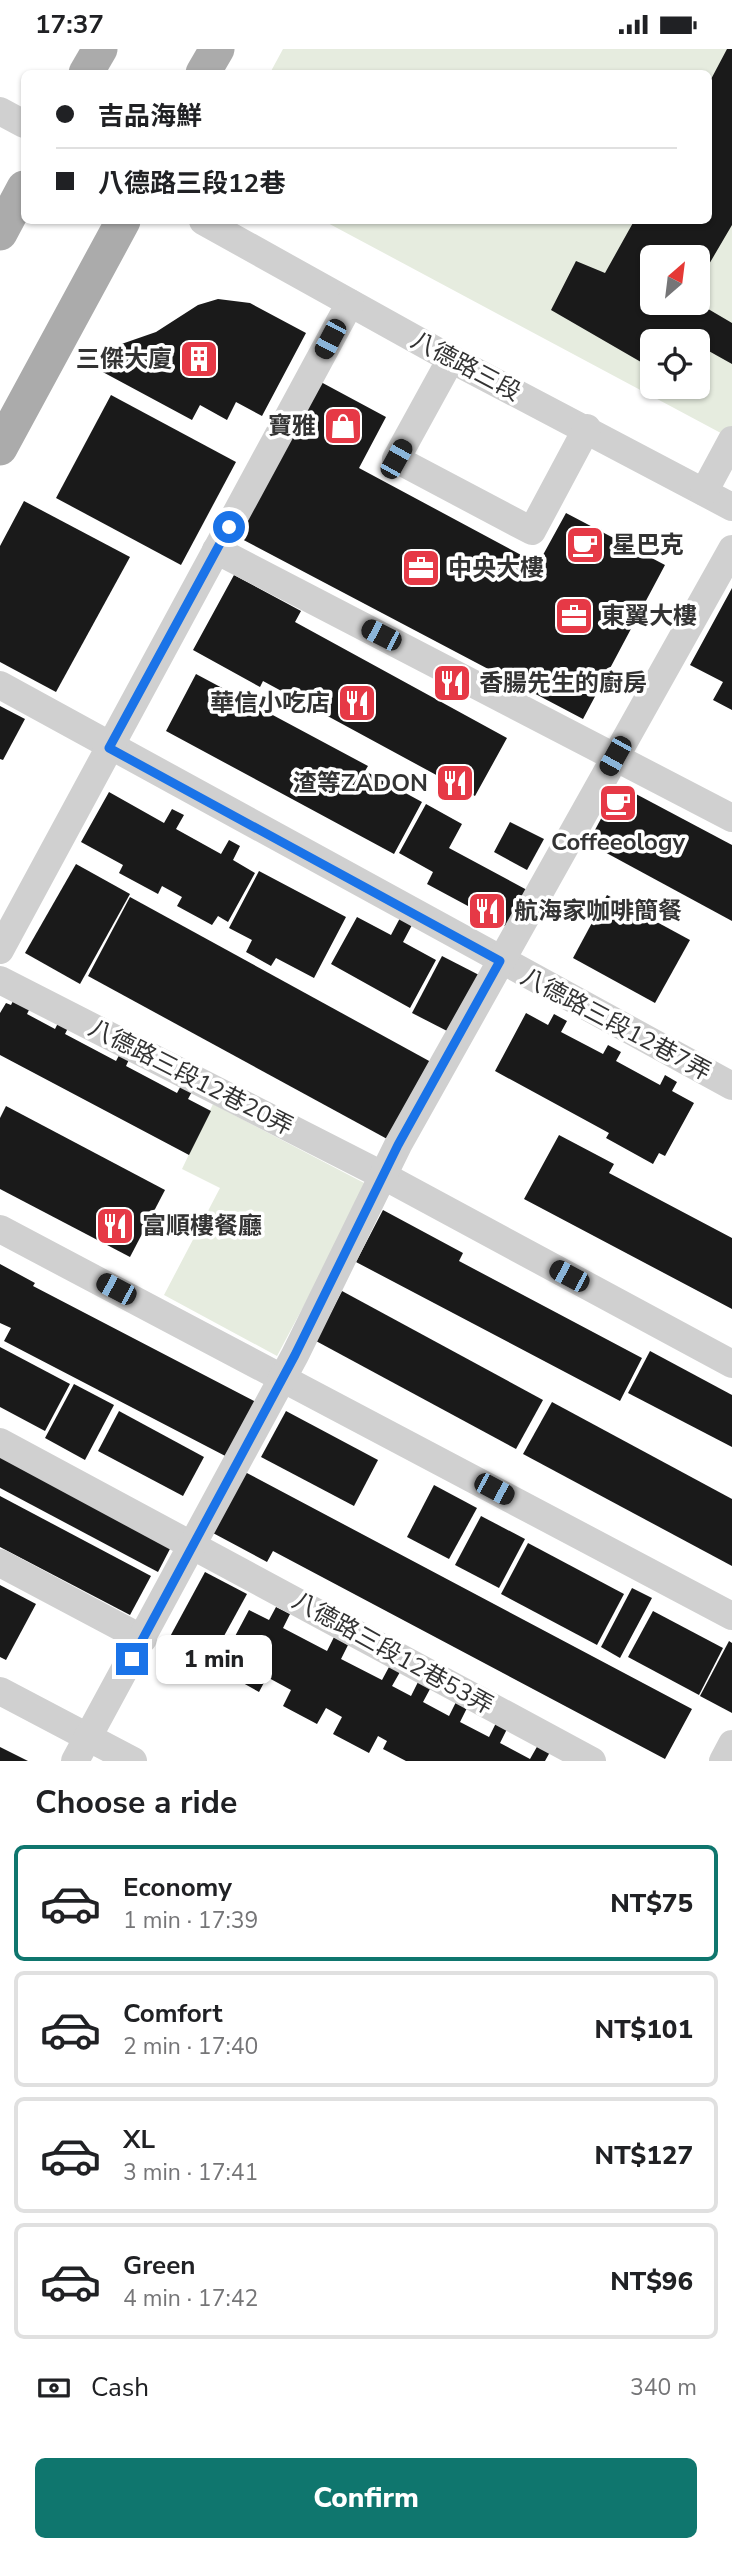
<!DOCTYPE html>
<meta charset="utf-8">
<style>
body{margin:0;font-family:"Nunito Sans","Noto Sans TC",sans-serif;background:#f6f6f6;color:#202124;height:100vh;display:flex;flex-direction:column;font-size:26px;white-space:nowrap}
*{box-sizing:border-box;margin:0}
p{font-size:23px;color:#757577}
.icon{flex:none;width:38px;height:38px;fill:none;stroke:currentColor;stroke-width:2;stroke-linecap:round;stroke-linejoin:round}
.map{position:relative;height:1712px;overflow:hidden}
.sheet{display:flex;flex-direction:column;background:#fff;flex:1}
.sheet>*{flex:none}
.hud{position:absolute;left:21px;top:21px;width:691px;height:154px;border-radius:10px;box-shadow:0 2px 5px #0004;display:grid;align-content:center;height:154px;padding:0 35px;background:#fff}
.needle{width:46px;rotate:28deg}
.fabs{position:absolute;left:640px;top:196px;display:grid;gap:14px}
.fabs a{display:grid;place-items:center;width:70px;height:70px;border-radius:10px;background:#fff;box-shadow:0 2px 5px #0004;font-size:35px}
.end{position:absolute;width:32px;height:32px;margin:-16px;border:9px solid #1a73e8;background:#fff;box-shadow:0 0 0 4px #fff}
.from{border-radius:50%}
.bubble{position:absolute;height:49px;border-radius:10px;background:#fff;box-shadow:0 2px 5px #0004;font-size:23px;font-weight:800;line-height:49px;text-align:center}
.car{position:absolute;width:21px;height:42px;margin:-21px -10px;border-radius:9px;box-shadow:0 0 5px 2px #0007;background:linear-gradient(#222 24%,#8ab4d8 0 40%,#222 0 76%,#8ab4d8 0 86%,#222 0)}
.hud b{display:flex;align-items:center;gap:24px;height:66px;font-size:26px}
.hud b+b{border-top:2px solid #e0e0e0}
.hud i{width:18px;height:18px;background:#202124}
ul{padding:0;list-style:none}
li{display:flex;align-items:center;gap:21px;height:116px;margin:0 14px 10px;padding:0 21px;border:4px solid #e0e0e0;border-radius:10px}
li div{flex:1}
li b{display:block;font-size:26px}
li em{font-style:normal;font-weight:800}
li.current{border-color:#0f766e}
li>.icon{width:63px;height:63px;stroke-width:1.5}
h2{padding:0 35px;font-size:32px;line-height:84px}
.pay{display:flex;align-items:center;gap:18px;height:77px;padding:0 35px;font-size:26px}
.pay p{margin-inline-start:auto}
.button{display:flex;gap:14px;margin-top:auto;padding:14px 35px}
.button a{flex:1;height:80px;border-radius:10px;background:#0f766e;color:#fff;font-size:28px;font-weight:800;line-height:80px;text-align:center}
.status{display:flex;justify-content:space-between;align-items:center;height:49px;padding:0 35px;background:#fff;direction:ltr}
.status svg{height:19px;fill:currentColor}
.map>svg:first-child{display:block}
.green{fill:#e6ecdf;fill-rule:evenodd}
.building{fill:#1a1a1a}
.lines{fill:none;stroke-linecap:round;stroke-linejoin:round}
.minor{stroke:#d0d0d0;stroke-width:28}
.major{stroke:#ababab;stroke-width:35}
.route{stroke:#1a73e8;stroke-width:9}
.labels{text-anchor:middle;stroke-width:7;stroke-linejoin:round;paint-order:stroke}
.poi-label{font-size:24px;font-weight:bold;fill:#333;stroke:#fff;text-anchor:start}
.street-label{font-size:24px;fill:#333;stroke:#fff}
</style>
<div class="status"><b>17:37</b><svg viewBox="0 0 49 12"><path d="M0 12V9h3v3zM5 12V6h3v6zM10 12V3h3v9zM15 12V0h3v12zM26 1h20v11H26zM47 4h2v5h-2z"/></svg></div>
<div class="map">
<svg width="732" height="1712" viewBox="0 0 732 1712">
<rect width="100%" height="100%" fill="#fff"/>
<!-- green -->
<g class="green">
<path d="M283 0H732V390L324 172H709V24H270ZM653 208H698V254H653ZM653 292H698V338H653Z"/>
<path d="M213 1055 368 1136 277 1307 164 1246 220 1139 182 1120Z"/>
</g>
<!-- building -->
<g class="building">
<path d="M727 0H732V176L698 234V208H653V254H698L732 274V315L698 296V292H653V320L551 261 576 212 605 224 634 172H709V34Z"/>
<path d="M218 250 250 254 306 284 262 367 236 353 227 371 200 356 192 371 99 321 110 299 156 283 198 256Z"/>
<path d="M319 332 386 368 359 419 538 515 566 464 665 516 583 670 236 487Z"/>
<path d="M111 346 236 413 181 516 56 449Z"/>
<path d="M24 452 130 508 56 643 0 613V497Z"/>
<path d="M234 526 301 562 295 573 507 689 475 747 263 632 260 638 193 601Z"/>
<path d="M732 539V661L713 651 723 633 690 616Z"/>
<path d="M196 625 368 717 365 722 422 753 394 805 166 682Z"/>
<path d="M0 657 25 670 3 711 0 710Z"/>
<path d="M619 736 732 796V872L588 794Z"/>
<path d="M109 743 164 774 172 760 184 766 176 780 221 805 229 791 240 797 233 811 255 824 228 873 218 867 212 876 177 857 182 848 162 837 158 845 119 824 123 816 81 793Z"/>
<path d="M426 755 462 775 449 799 527 841 507 878 427 835 433 823 399 804Z"/>
<path d="M510 773 544 790 527 821 494 803Z"/>
<path d="M76 815 130 845 80 935 25 904Z"/>
<path d="M259 822 346 868 314 929 276 909 271 917 246 903 252 891 229 879Z"/>
<path d="M607 846 690 891 655 954 573 909Z"/>
<path d="M130 848 431 1013 389 1091 88 927Z"/>
<path d="M357 868 391 886 400 869 412 876 403 893 436 911 410 959 331 915Z"/>
<path d="M442 907 481 927 451 984 412 964Z"/>
<path d="M15 948 31 957 27 965 55 980 62 966 72 971 65 985 116 1012 124 997 133 1002 126 1017 177 1044 184 1031 195 1037 188 1050 211 1062 189 1106 0 1006V964L6 954 11 956Z"/>
<path d="M526 964 548 976 554 965 567 972 561 983 603 1005 608 996 621 1003 616 1012 660 1036 665 1026 677 1033 672 1042 694 1054 665 1107 659 1104 653 1115 606 1089 609 1084 495 1022Z"/>
<path d="M6 1057 165 1141 130 1208 0 1140V1069Z"/>
<path d="M559 1086 614 1115 609 1124 732 1189V1260L524 1150Z"/>
<path d="M383 1161 463 1204 459 1212 642 1309 620 1352 356 1213Z"/>
<path d="M0 1215 35 1234 33 1237 262 1356 233 1411 4 1292 11 1279 0 1274Z"/>
<path d="M342 1242 543 1351 516 1400 316 1292Z"/>
<path d="M0 1298 70 1335 45 1382 0 1358Z"/>
<path d="M650 1302 732 1346V1398L628 1344Z"/>
<path d="M74 1335 114 1356 85 1411 45 1389Z"/>
<path d="M552 1353 732 1450V1517L523 1405Z"/>
<path d="M119 1362 204 1408 183 1447 98 1402Z"/>
<path d="M286 1362 378 1411 354 1457 261 1408Z"/>
<path d="M0 1406 171 1498 158 1523 0 1439Z"/>
<path d="M245 1423 692 1660 665 1710 273 1502 267 1513 213 1484Z"/>
<path d="M434 1436 477 1459 449 1510 407 1488Z"/>
<path d="M0 1447 151 1527 130 1566 0 1498Z"/>
<path d="M481 1467 525 1490 499 1539 455 1516Z"/>
<path d="M528 1494 624 1545 597 1596 501 1545Z"/>
<path d="M205 1523 247 1545 207 1618 166 1595Z"/>
<path d="M0 1536 36 1555 6 1611 0 1608Z"/>
<path d="M632 1539 652 1549 620 1609 601 1598Z"/>
<path d="M276 1558 290 1565 283 1579 327 1602 334 1588 348 1596 341 1610 382 1631 389 1618 400 1623 392 1637 411 1647 418 1633 430 1640 423 1653 449 1667 456 1653 467 1659 460 1673 489 1688 496 1674 507 1680 500 1694 530 1710 538 1696 550 1703 545 1712H406L383 1700 387 1692 378 1687 369 1704 333 1685 342 1668 326 1659 317 1675 283 1657 291 1641 267 1628 259 1643 225 1624 232 1610 225 1606 249 1561 269 1571Z"/>
<path d="M653 1562 723 1599 699 1646 628 1608Z"/>
<path d="M729 1592 732 1594V1664L700 1647Z"/>
<path d="M0 1698 28 1712H0Z"/>
</g>
<g class="lines">
<!-- minor -->
<g class="minor">
<path d="M0 62 24 75"/>
<path d="M203 172 451 310 732 458"/>
<path d="M451 310 396 410 532 482 587 379"/>
<path d="M704 443 732 391"/>
<path d="M216 501 732 769"/>
<path d="M0 636 732 1037"/>
<path d="M0 901 350 254"/>
<path d="M0 931 382 1126 732 1315"/>
<path d="M0 1180 732 1567"/>
<path d="M0 1393 592 1712"/>
<path d="M0 1514 143 1590"/>
<path d="M0 1642 133 1712"/>
<path d="M75 1712 295 1306 398 1096 732 500"/>
<path d="M723 1712 732 1695"/>
</g>
<!-- major -->
<g class="major">
<path d="M86 24 100 0"/>
<path d="M203 24 217 0"/>
<path d="M0 184 24 139"/>
<path d="M0 399 123 172"/>
</g>
</g>
<g class="lines">
<!-- route -->
<path class="route" d="M132 1610 295 1306 398 1096 500 912 109 699 229 478"/>
</g>
<!-- icons -->
<defs>
<symbol id="building-square" viewBox="-11 -11 22 22"><rect x="-9" y="-9" width="18" height="18" rx="4" fill="#e63946" stroke="#fff"/><path d="M-4-6H4V6H1V3H-1V6H-4ZM-2.5-4.3h1.7v1.8h-1.7ZM.8-4.3h1.7v1.8H.8ZM-2.5-1h1.7V.8h-1.7ZM.8-1h1.7V.8H.8Z" fill="#fff"/></symbol>
<symbol id="shop-square" viewBox="-11 -11 22 22"><rect x="-9" y="-9" width="18" height="18" rx="4" fill="#e63946" stroke="#fff"/><path d="M-5-2.5h2.3a2.7 3.5 0 0 1 5.4 0H5L5.5 6h-11ZM-1.5-2.5h3a1.5 2.3 0 0 0-3 0Z" fill="#fff"/></symbol>
<symbol id="cafe-square" viewBox="-11 -11 22 22"><rect x="-9" y="-9" width="18" height="18" rx="4" fill="#e63946" stroke="#fff"/><path d="M-5.5-4.5H6V0H3Q3 3.5 0 3.5H-2.5Q-5.5 3.5-5.5 0ZM3-3.2v2h1.7v-2ZM-6 4.5H4V6H-6Z" fill="#fff"/></symbol>
<symbol id="office-square" viewBox="-11 -11 22 22"><rect x="-9" y="-9" width="18" height="18" rx="4" fill="#e63946" stroke="#fff"/><path d="M-6-3h4V-5.5h4V-3h4V5H-6ZM-1-4.5V-3h2v-1.5ZM-6 0V1H6V0Z" fill="#fff"/></symbol>
<symbol id="restaurant-square" viewBox="-11 -11 22 22"><rect x="-9" y="-9" width="18" height="18" rx="4" fill="#e63946" stroke="#fff"/><path d="M-5-6h1v4h1v-4h1v4h1v-4h1v5L-1.5 .5V6h-2V.5L-5-1ZM5-6V6H3V1.5H1.5Q1.5-4 5-6Z" fill="#fff"/></symbol>
</defs>
<g fill-rule="evenodd">
<use href="#building-square" x="177" y="288" width="44" height="44"/>
<use href="#shop-square" x="321" y="355" width="44" height="44"/>
<use href="#cafe-square" x="563" y="474" width="44" height="44"/>
<use href="#office-square" x="399" y="497" width="44" height="44"/>
<use href="#office-square" x="552" y="545" width="44" height="44"/>
<use href="#restaurant-square" x="430" y="612" width="44" height="44"/>
<use href="#restaurant-square" x="335" y="632" width="44" height="44"/>
<use href="#restaurant-square" x="433" y="712" width="44" height="44"/>
<use href="#cafe-square" x="596" y="732" width="44" height="44"/>
<use href="#restaurant-square" x="465" y="840" width="44" height="44"/>
<use href="#restaurant-square" x="93" y="1155" width="44" height="44"/>
</g>
<g class="labels">
<!-- poi labels -->
<g class="poi-label">
<text x="172" y="318" text-anchor="end">三傑大廈</text>
<text x="316" y="385" text-anchor="end">寶雅</text>
<text x="612" y="504">星巴克</text>
<text x="448" y="527">中央大樓</text>
<text x="601" y="575">東翼大樓</text>
<text x="479" y="642">香腸先生的廚房</text>
<text x="330" y="662" text-anchor="end">華信小吃店</text>
<text x="428" y="742" text-anchor="end">渣等ZADON</text>
<text x="618" y="801" text-anchor="middle">Coffeeology</text>
<text x="514" y="870">航海家咖啡簡餐</text>
<text x="142" y="1185">富順樓餐廳</text>
</g>
<!-- street labels -->
<g class="street-label">
<text transform="translate(466 317) rotate(28)" y="8">八德路三段</text>
<text transform="translate(616 975) rotate(28)" y="8">八德路三段12巷7弄</text>
<text transform="translate(191 1028) rotate(27)" y="8">八德路三段12巷20弄</text>
<text transform="translate(393 1604) rotate(29)" y="8">八德路三段12巷53弄</text>
</g>
</g>
</svg>
<div class="fabs">
<a><svg class="needle" viewBox="-14 -14 28 28"><path d="M0-13l5 13h-10z" fill="#e53935"/><path d="M0 13l5-13h-10z" fill="#757577"/></svg></a>
<a><svg class="icon" aria-label="locate" viewBox="0 0 24 24"><circle cx="12" cy="12" r="6"/><path d="M12 2v4M12 18v4M2 12h4M18 12h4"/></svg></a>
</div>
<i class="end from" style="left:229px;top:478px"></i>
<i class="end" style="left:132px;top:1610px"></i>
<div class="bubble" style="left:156px;top:1586px;width:116px">1 min</div>
<i class="car" style="left:330px;top:290px;rotate:208deg"></i>
<i class="car" style="left:396px;top:410px;rotate:29deg"></i>
<i class="car" style="left:381px;top:586px;rotate:297deg"></i>
<i class="car" style="left:615px;top:707px;rotate:209deg"></i>
<i class="car" style="left:569px;top:1227px;rotate:298deg"></i>
<i class="car" style="left:116px;top:1240px;rotate:298deg"></i>
<i class="car" style="left:494px;top:1440px;rotate:118deg"></i>
<div class="hud">
<b><i class="from"></i>吉品海鮮</b>
<b><i></i>八德路三段12巷</b>
</div>
</div>
<section class="sheet">
<h2>Choose a ride</h2>
<ul>
<li class="current"><svg class="icon" aria-label="car" viewBox="0 0 24 24"><path d="M5 17H2v-5l4-1 3-4h7l3 4 3 1v5h-3M9 17h6M6 11h13"/><circle cx="7" cy="17" r="2"/><circle cx="17" cy="17" r="2"/></svg><div><b>Economy</b><p>1 min · 17:39</p></div><em>NT$75</em></li>
<li><svg class="icon" aria-label="car" viewBox="0 0 24 24"><path d="M5 17H2v-5l4-1 3-4h7l3 4 3 1v5h-3M9 17h6M6 11h13"/><circle cx="7" cy="17" r="2"/><circle cx="17" cy="17" r="2"/></svg><div><b>Comfort</b><p>2 min · 17:40</p></div><em>NT$101</em></li>
<li><svg class="icon" aria-label="car" viewBox="0 0 24 24"><path d="M5 17H2v-5l4-1 3-4h7l3 4 3 1v5h-3M9 17h6M6 11h13"/><circle cx="7" cy="17" r="2"/><circle cx="17" cy="17" r="2"/></svg><div><b>XL</b><p>3 min · 17:41</p></div><em>NT$127</em></li>
<li><svg class="icon" aria-label="car" viewBox="0 0 24 24"><path d="M5 17H2v-5l4-1 3-4h7l3 4 3 1v5h-3M9 17h6M6 11h13"/><circle cx="7" cy="17" r="2"/><circle cx="17" cy="17" r="2"/></svg><div><b>Green</b><p>4 min · 17:42</p></div><em>NT$96</em></li>
</ul>
<div class="pay"><svg class="icon" aria-label="cash" viewBox="0 0 24 24"><path d="M3 7h18v10H3z"/><circle cx="12" cy="12" r="2"/></svg>Cash<p>340 m</p></div>
<div class="button"><a>Confirm</a></div>
</section>
